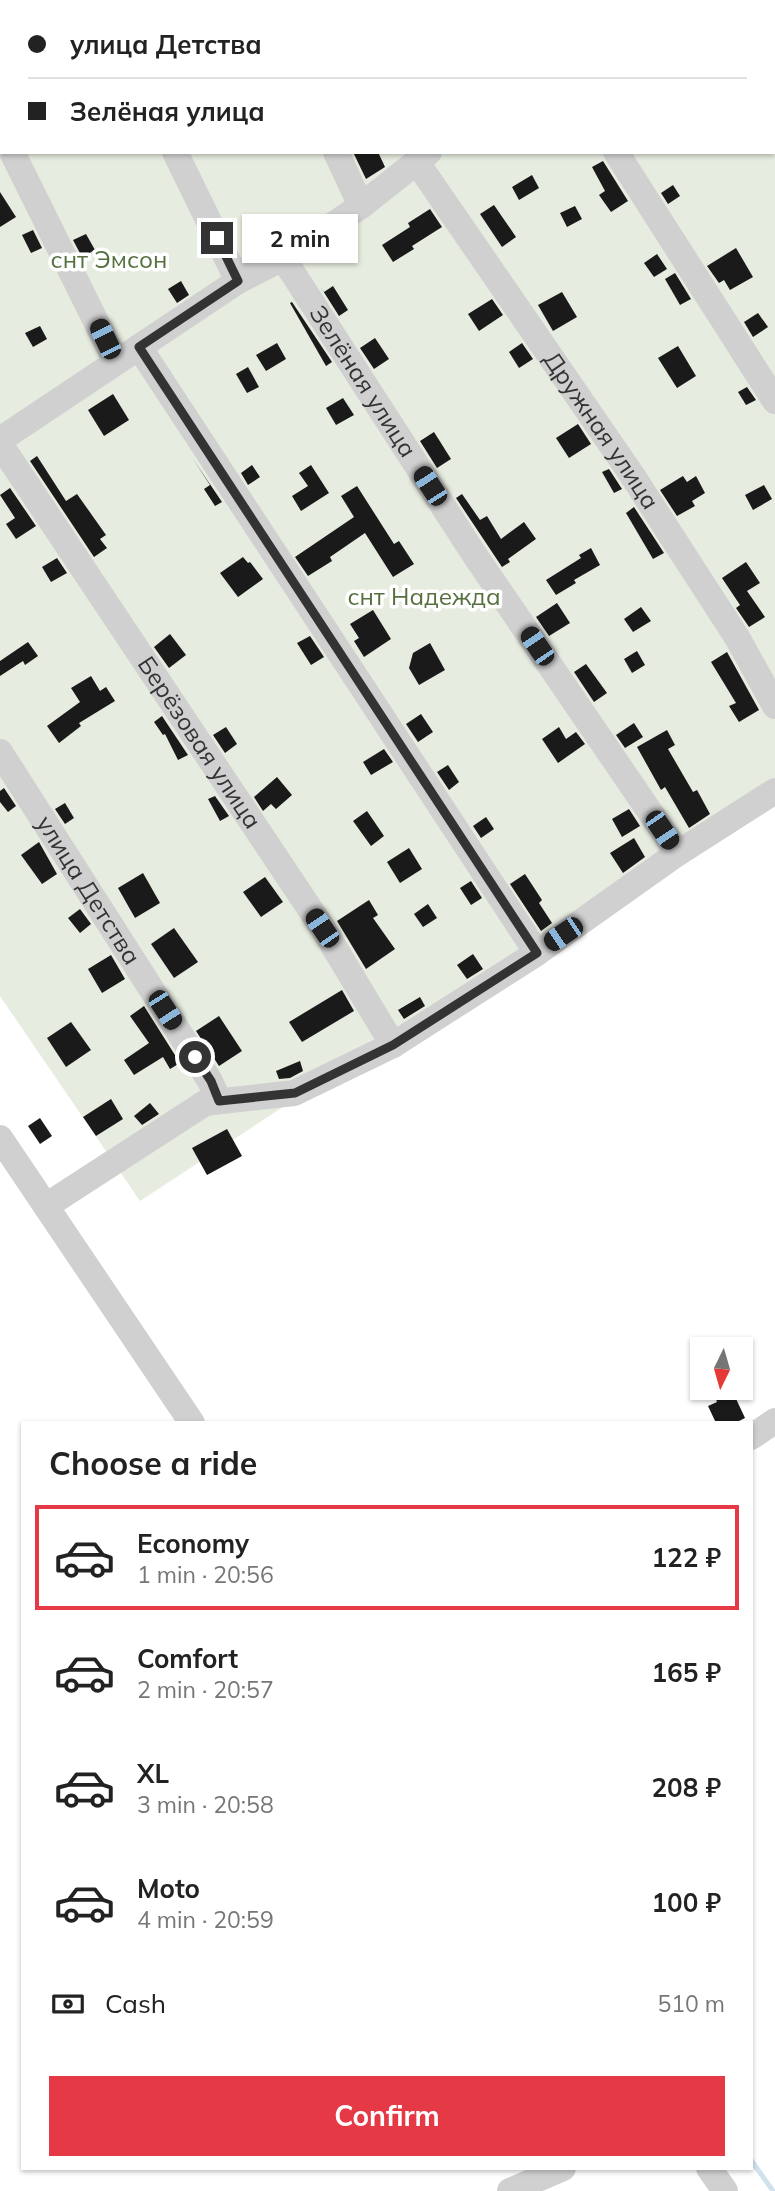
<!DOCTYPE html>
<meta charset="utf-8">
<style>
body{margin:0;font-family:Mulish,sans-serif;background:#f2f2f2;color:#222;height:100vh;display:flex;flex-direction:column;font-size:26px;white-space:nowrap}
*{box-sizing:border-box;margin:0}
p{font-size:23px;color:#767676}
.icon{flex:none;width:38px;height:38px;fill:none;stroke:currentColor;stroke-width:2;stroke-linecap:round;stroke-linejoin:round}
.map{position:relative;flex:1;overflow:hidden}
.details{position:absolute;left:21px;top:1421px;width:732px;height:749px;display:flex;flex-direction:column;background:#fff;border-radius:0px;box-shadow:0 2px 5px #0004}
.details>*{flex:none}
.top-card{position:absolute;left:0px;top:0px;width:775px;height:154px;box-shadow:0 2px 5px #0004;display:grid;align-content:center;height:154px;padding:0 28px;background:#fff}
.needle{width:46px;rotate:185deg}
.controls{position:absolute;left:690px;top:1337px;display:grid;gap:14px}
.controls a{display:grid;place-items:center;width:63px;height:63px;border-radius:0px;background:#fff;box-shadow:0 2px 5px #0004;font-size:35px}
.end{position:absolute;width:32px;height:32px;margin:-16px;border:9px solid #333;background:#fff;box-shadow:0 0 0 4px #fff}
.from{border-radius:50%}
.bubble{position:absolute;height:49px;border-radius:0px;background:#fff;box-shadow:0 2px 5px #0004;font-size:23px;font-weight:700;line-height:49px;text-align:center}
.car{position:absolute;width:21px;height:42px;margin:-21px -10px;border-radius:9px;box-shadow:0 0 5px 2px #0007;background:linear-gradient(#222 24%,#8ab4d8 0 40%,#222 0 76%,#8ab4d8 0 86%,#222 0)}
.top-card b{display:flex;align-items:center;gap:24px;height:66px;font-size:26px}
.top-card b+b{border-top:2px solid #e0e0e0}
.top-card i{width:18px;height:18px;background:#222}
ul{padding:0;list-style:none}
li{display:flex;align-items:center;gap:21px;height:105px;margin:0 14px 10px;padding:0 14px;border:4px solid transparent;border-radius:0px}
li div{flex:1}
li b{display:block;font-size:26px}
li em{font-style:normal;font-weight:700}
li.on{border-color:#e63946}
li>.icon{width:63px;height:63px;stroke-width:1.5}
h2{padding:0 28px;font-size:32px;line-height:84px}
.pay{display:flex;align-items:center;gap:18px;height:77px;padding:0 28px;font-size:26px}
.pay p{margin-inline-start:auto}
.action{display:flex;gap:14px;margin-top:auto;padding:14px 28px}
.action a{flex:1;height:80px;border-radius:0px;background:#e63946;color:#fff;font-size:28px;font-weight:700;line-height:80px;text-align:center}
.map>svg:first-child{display:block}
.green{fill:#e6ecdf}
.lines{fill:none;stroke-linecap:round;stroke-linejoin:round}
.stream{stroke:#cfe2ee;stroke-width:5}
.building{fill:#1a1a1a}
.minor{stroke:#d0d0d0;stroke-width:26}
.route{stroke:#333;stroke-width:9}
.labels{text-anchor:middle;stroke-width:7;stroke-linejoin:round;paint-order:stroke}
.park-label{font-size:24px;fill:#56703f;stroke:#fff}
.street-label{font-size:24px;fill:#333;stroke:#fff}
</style>
<div class="map">
<svg width="775" height="2191" viewBox="0 0 775 2191">
<rect width="100%" height="100%" fill="#fff"/>
<!-- green -->
<path class="green" d="M143 0H775V783L140 1201 0 996V92L2 91V152H774V2H141Z"/>
<g class="lines">
<!-- stream -->
<path class="stream" d="M751 2160 773 2191"/>
</g>
<!-- building -->
<g class="building">
<path d="M353 152H378L385 167 366 179Z"/>
<path d="M603 161 628 201 611 212 599 195 605 191 592 167Z"/>
<path d="M532 175 539 188 519 200 512 187Z"/>
<path d="M673 185 680 196 668 204 661 193Z"/>
<path d="M0 192 16 217 0 227Z"/>
<path d="M494 205 516 237 502 247 480 214Z"/>
<path d="M575 206 582 219 567 227 560 213Z"/>
<path d="M430 209 442 227 412 246 414 249 393 262 382 245 410 227 408 223Z"/>
<path d="M33 230 42 248 31 253 22 235Z"/>
<path d="M86 234 95 250 82 257 73 240Z"/>
<path d="M736 248 753 277 730 290 724 280 719 283 707 266Z"/>
<path d="M657 254 667 269 654 277 644 263Z"/>
<path d="M675 273 691 299 680 305 665 279Z"/>
<path d="M181 281 189 295 177 303 168 289Z"/>
<path d="M320 286 324 292 333 286 348 310 339 316Z"/>
<path d="M562 292 577 317 553 331 538 305Z"/>
<path d="M492 299 503 315 479 331 468 314Z"/>
<path d="M292 302 332 362 326 366 290 303Z"/>
<path d="M758 313 768 327 753 337 744 322Z"/>
<path d="M40 326 47 339 33 347 25 333Z"/>
<path d="M375 338 389 359 374 369 360 348Z"/>
<path d="M277 343 286 359 266 371 256 355Z"/>
<path d="M522 343 533 359 519 368 509 352Z"/>
<path d="M678 346 696 376 677 388 658 358Z"/>
<path d="M248 367 259 387 247 393 236 374Z"/>
<path d="M747 387 756 400 746 405 738 392Z"/>
<path d="M113 394 129 420 104 436 88 410Z"/>
<path d="M343 398 354 415 336 425 326 408Z"/>
<path d="M578 424 591 444 569 458 556 438Z"/>
<path d="M434 432 451 459 437 468 420 441Z"/>
<path d="M37 456 66 501 77 494 106 535 100 539 107 548 94 557 30 461Z"/>
<path d="M193 459 222 502 215 506 204 489 210 485Z"/>
<path d="M252 465 260 477 248 485 241 473Z"/>
<path d="M311 465 329 493 301 511 292 496 308 486 299 473Z"/>
<path d="M609 469 622 489 614 493 602 472Z"/>
<path d="M683 476 687 482 696 476 705 493 692 501 695 506 677 516 660 490Z"/>
<path d="M764 485 772 499 753 510 745 495Z"/>
<path d="M357 486 394 544 399 541 414 564 393 577 365 533 330 557 332 561 308 576 295 557 354 517 341 496Z"/>
<path d="M10 488 36 526 16 539 6 524 15 518 0 495Z"/>
<path d="M462 494 480 520 487 516 501 539 524 522 536 539 508 559 510 562 502 567 456 498Z"/>
<path d="M634 507 664 553 653 559 626 513Z"/>
<path d="M591 548 600 565 574 580 576 583 556 595 546 580 581 558 579 555Z"/>
<path d="M243 557 248 563 250 562 263 579 238 597 220 573Z"/>
<path d="M57 558 67 573 51 582 42 567Z"/>
<path d="M746 562 760 583 747 591 765 617 749 627 736 608 740 605 722 578Z"/>
<path d="M557 603 570 623 549 636 536 617Z"/>
<path d="M641 607 651 621 633 632 624 619Z"/>
<path d="M373 610 391 639 364 657 354 641 359 638 350 624Z"/>
<path d="M170 634 186 655 169 668 154 647Z"/>
<path d="M310 636 324 657 311 665 297 643Z"/>
<path d="M28 642 38 656 25 665 23 661 0 676V661Z"/>
<path d="M430 643 445 670 419 685 409 668 413 653Z"/>
<path d="M637 651 645 665 632 673 624 659Z"/>
<path d="M727 652 759 710 739 722 729 706 736 703 711 662Z"/>
<path d="M586 664 607 693 594 702 574 672Z"/>
<path d="M91 676 100 691 106 687 115 701 79 723 81 726 59 743 47 726 80 702 71 688Z"/>
<path d="M421 714 433 732 418 742 406 724Z"/>
<path d="M162 716 188 755 178 760 165 734 163 735 154 722Z"/>
<path d="M634 723 643 737 625 748 616 735Z"/>
<path d="M226 727 237 744 225 753 213 735Z"/>
<path d="M559 727 566 739 576 732 585 744 558 763 542 739Z"/>
<path d="M667 730 675 745 668 749 693 792 697 790 710 814 689 828 665 787 661 790 637 747Z"/>
<path d="M384 749 393 762 371 775 363 762Z"/>
<path d="M448 765 459 782 449 790 437 772Z"/>
<path d="M277 777 292 795 276 809 271 804 263 811 254 797Z"/>
<path d="M4 788 16 806 8 812 0 802V791Z"/>
<path d="M215 796 229 816 220 821 208 799Z"/>
<path d="M65 803 74 818 65 824 55 809Z"/>
<path d="M629 809 640 826 622 837 612 819Z"/>
<path d="M367 811 384 836 371 846 353 821Z"/>
<path d="M486 817 494 829 481 838 473 826Z"/>
<path d="M634 838 645 857 623 873 610 853Z"/>
<path d="M39 842 57 874 42 884 21 855Z"/>
<path d="M409 848 422 869 400 883 387 862Z"/>
<path d="M143 873 160 903 135 918 118 888Z"/>
<path d="M525 874 542 900 539 903 552 923 541 931 510 884Z"/>
<path d="M265 877 283 902 261 917 243 892Z"/>
<path d="M471 881 482 898 471 905 460 888Z"/>
<path d="M369 900 378 915 373 918 395 949 366 969 337 921Z"/>
<path d="M428 904 437 918 423 927 414 914Z"/>
<path d="M80 909 91 924 80 933 68 918Z"/>
<path d="M174 928 198 962 174 978 151 944Z"/>
<path d="M473 954 483 969 467 979 457 965Z"/>
<path d="M111 955 125 979 102 993 88 969Z"/>
<path d="M342 990 354 1011 302 1042 289 1022Z"/>
<path d="M420 997 425 1006 404 1019 398 1010Z"/>
<path d="M144 1006 180 1063 170 1069 163 1057 134 1075 124 1060 149 1043 130 1016Z"/>
<path d="M219 1016 242 1051 219 1066 196 1031Z"/>
<path d="M71 1022 91 1050 66 1067 47 1038Z"/>
<path d="M300 1061 303 1071 290 1078 279 1079 276 1071Z"/>
<path d="M111 1099 123 1119 96 1136 83 1117Z"/>
<path d="M150 1103 159 1114 142 1125 134 1116Z"/>
<path d="M40 1118 52 1136 40 1144 28 1126Z"/>
<path d="M227 1129 242 1156 207 1175 192 1148Z"/>
<path d="M720 1388H731L745 1418 735 1423H716L708 1406 717 1402 713 1391Z"/>
</g>
<g class="lines">
<!-- minor -->
<g class="minor">
<path d="M264 0V2"/>
<path d="M420 0 421 2"/>
<path d="M585 0 586 2"/>
<path d="M708 0 710 2"/>
<path d="M164 2 166 0"/>
<path d="M653 2 656 0"/>
<path d="M774 89 775 91"/>
<path d="M0 128 2 131"/>
<path d="M12 152 116 362"/>
<path d="M175 152 238 281"/>
<path d="M336 152 361 206"/>
<path d="M616 152 775 401"/>
<path id="s1" d="M416 161 632 475 738 639 775 706"/>
<path id="s2" d="M283 258 474 554 678 853"/>
<path d="M139 347 537 953"/>
<path d="M0 440 238 281 283 258 361 206 429 152"/>
<path id="s3" d="M0 444 322 927 393 1045"/>
<path id="s4" d="M0 752 210 1081 219 1101"/>
<path d="M0 1138 192 1423"/>
<path d="M46 1206 205 1103 294 1093 393 1045 537 953 678 853 775 791"/>
<path d="M751 1437 775 1421"/>
<path d="M709 2168 725 2191"/>
<path d="M510 2191 563 2168"/>
</g>
</g>
<g class="lines">
<!-- route -->
<path class="route" d="M195 1057 211 1081 219 1101 295 1093 393 1045 537 953 139 347 238 281 217 238"/>
</g>
<g class="labels">
<!-- park labels -->
<g class="park-label">
<text x="109" y="268">снт Эмсон</text>
<text x="424" y="605">снт Надежда</text>
</g>
<!-- street labels -->
<g class="street-label">
<text dy="8" stroke="none"><textPath href="#s2" startOffset="147">Зелёная улица</textPath></text>
<text dy="8" stroke="none"><textPath href="#s1" startOffset="327">Дружная улица</textPath></text>
<text dy="8" stroke="none"><textPath href="#s3" startOffset="359">Берёзовая улица</textPath></text>
<text dy="8" stroke="none"><textPath href="#s4" startOffset="164">улица Детства</textPath></text>
</g>
</g>
</svg>
<div class="controls">
<a><svg class="needle" viewBox="-14 -14 28 28"><path d="M0-13l5 13h-10z" fill="#e53935"/><path d="M0 13l5-13h-10z" fill="#767676"/></svg></a>
</div>
<i class="end from" style="left:195px;top:1057px"></i>
<i class="end" style="left:217px;top:238px"></i>
<div class="bubble" style="left:242px;top:214px;width:116px">2 min</div>
<i class="car" style="left:105px;top:339px;rotate:334deg"></i>
<i class="car" style="left:430px;top:486px;rotate:327deg"></i>
<i class="car" style="left:537px;top:646px;rotate:326deg"></i>
<i class="car" style="left:662px;top:830px;rotate:146deg"></i>
<i class="car" style="left:322px;top:928px;rotate:326deg"></i>
<i class="car" style="left:563px;top:934px;rotate:236deg"></i>
<i class="car" style="left:165px;top:1010px;rotate:147deg"></i>
<div class="top-card">
<b><i class="from"></i>улица Детства</b>
<b><i></i>Зелёная улица</b>
</div>
<section class="details">
<h2>Choose a ride</h2>
<ul>
<li class="on"><svg class="icon" aria-label="car" viewBox="0 0 24 24"><path d="M5 17H2v-5l4-1 3-4h7l3 4 3 1v5h-3M9 17h6M6 11h13"/><circle cx="7" cy="17" r="2"/><circle cx="17" cy="17" r="2"/></svg><div><b>Economy</b><p>1 min · 20:56</p></div><em>122 ₽</em></li>
<li><svg class="icon" aria-label="car" viewBox="0 0 24 24"><path d="M5 17H2v-5l4-1 3-4h7l3 4 3 1v5h-3M9 17h6M6 11h13"/><circle cx="7" cy="17" r="2"/><circle cx="17" cy="17" r="2"/></svg><div><b>Comfort</b><p>2 min · 20:57</p></div><em>165 ₽</em></li>
<li><svg class="icon" aria-label="car" viewBox="0 0 24 24"><path d="M5 17H2v-5l4-1 3-4h7l3 4 3 1v5h-3M9 17h6M6 11h13"/><circle cx="7" cy="17" r="2"/><circle cx="17" cy="17" r="2"/></svg><div><b>XL</b><p>3 min · 20:58</p></div><em>208 ₽</em></li>
<li><svg class="icon" aria-label="car" viewBox="0 0 24 24"><path d="M5 17H2v-5l4-1 3-4h7l3 4 3 1v5h-3M9 17h6M6 11h13"/><circle cx="7" cy="17" r="2"/><circle cx="17" cy="17" r="2"/></svg><div><b>Moto</b><p>4 min · 20:59</p></div><em>100 ₽</em></li>
</ul>
<div class="pay"><svg class="icon" aria-label="cash" viewBox="0 0 24 24"><path d="M3 7h18v10H3z"/><circle cx="12" cy="12" r="2"/></svg>Cash<p>510 m</p></div>
<div class="action"><a>Confirm</a></div>
</section>
</div>
